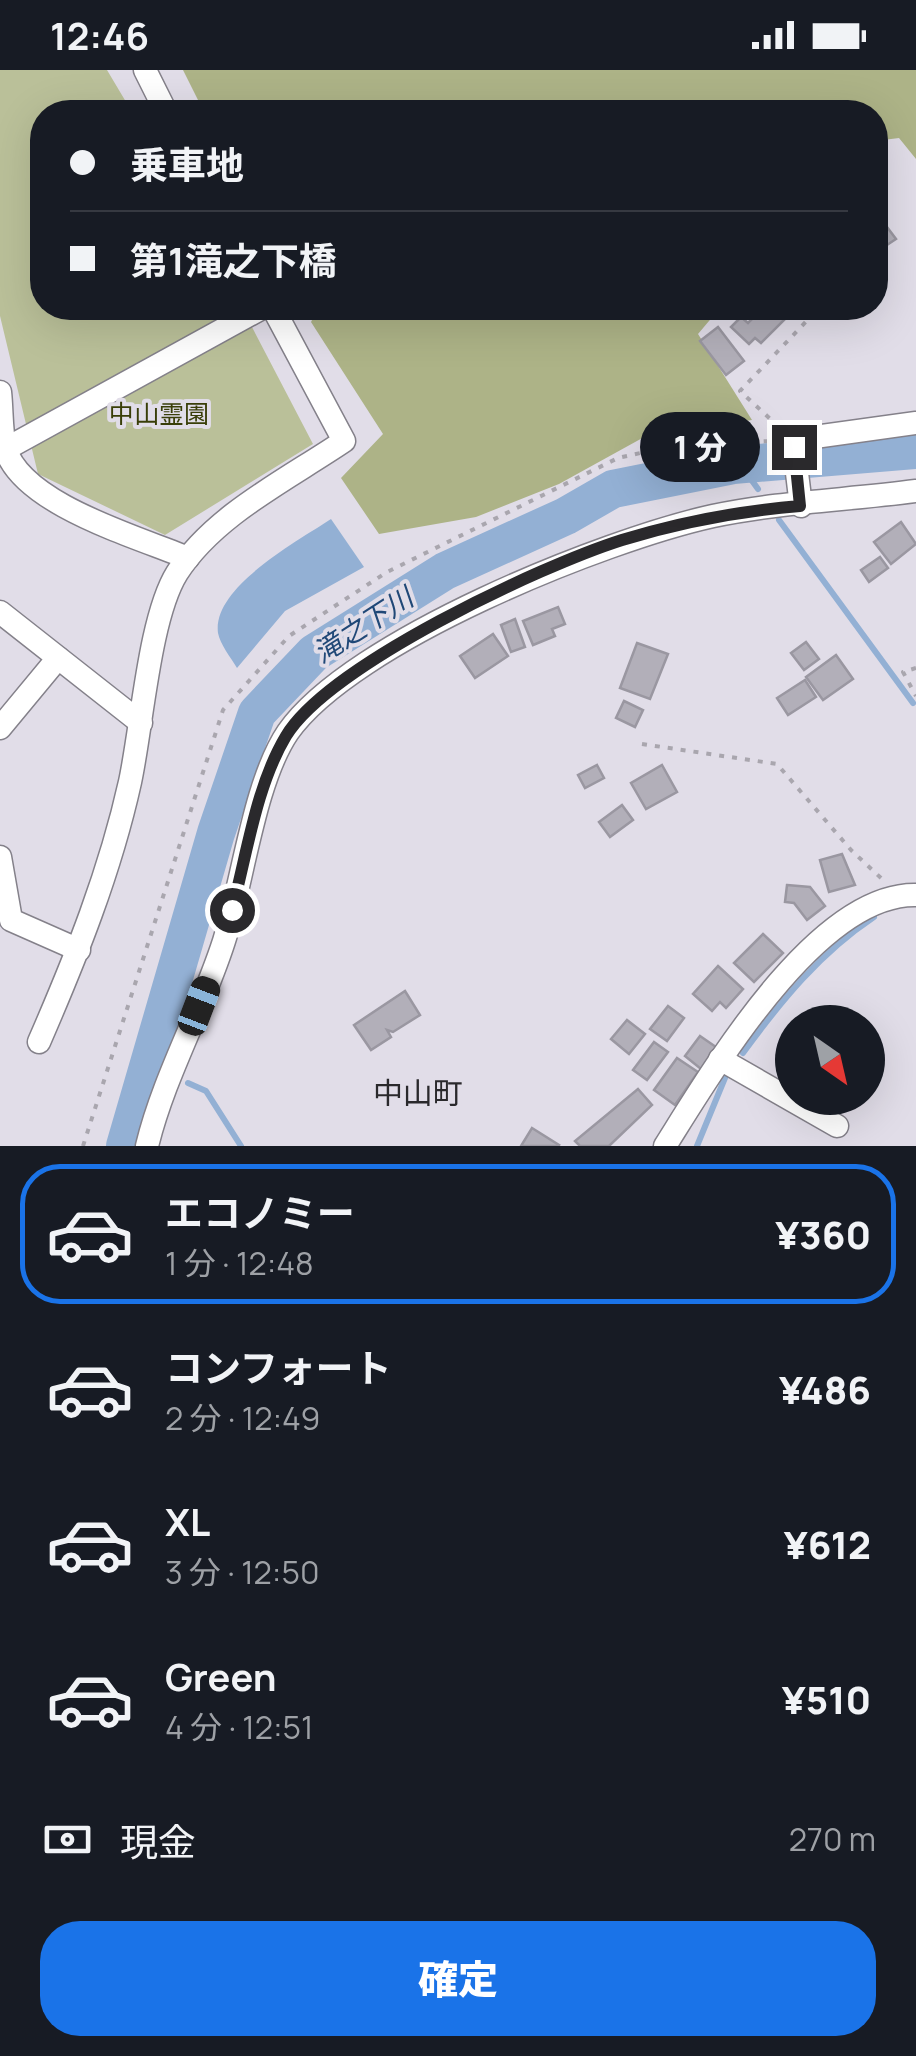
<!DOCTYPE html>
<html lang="ja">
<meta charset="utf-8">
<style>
body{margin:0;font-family:Manrope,"Noto Sans JP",sans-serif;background:#20242c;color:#f1f3f6;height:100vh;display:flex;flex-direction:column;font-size:38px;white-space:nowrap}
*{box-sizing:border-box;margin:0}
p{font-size:32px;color:#9ea1a6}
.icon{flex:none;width:55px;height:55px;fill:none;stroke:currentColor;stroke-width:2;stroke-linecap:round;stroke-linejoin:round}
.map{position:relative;height:1076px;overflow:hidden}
.panel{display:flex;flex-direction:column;background:#171b24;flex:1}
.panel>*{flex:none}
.hud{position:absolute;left:30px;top:30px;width:858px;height:220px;border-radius:40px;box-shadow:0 10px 40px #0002;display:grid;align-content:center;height:220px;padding:0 40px;background:#171b24}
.needle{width:65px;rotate:146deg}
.controls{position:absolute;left:775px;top:935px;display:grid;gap:20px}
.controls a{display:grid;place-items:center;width:110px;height:110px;border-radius:50%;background:#171b24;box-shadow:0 10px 40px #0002;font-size:50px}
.end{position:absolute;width:45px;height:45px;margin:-22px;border:12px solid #2a292c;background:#fff;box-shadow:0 0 0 5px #fff}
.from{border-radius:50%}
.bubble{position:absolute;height:70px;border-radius:35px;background:#171b24;box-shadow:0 10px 40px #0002;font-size:32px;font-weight:800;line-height:70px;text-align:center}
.car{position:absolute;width:30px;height:60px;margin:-30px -15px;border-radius:12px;box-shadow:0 0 8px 2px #0007;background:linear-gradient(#222 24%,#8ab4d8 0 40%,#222 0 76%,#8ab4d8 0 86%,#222 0)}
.hud b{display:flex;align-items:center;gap:35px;height:95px;font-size:38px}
.hud b+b{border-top:2px solid #363941}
.hud i{width:25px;height:25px;background:#f1f3f6}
ul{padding:18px 0 0;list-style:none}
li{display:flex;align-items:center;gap:30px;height:140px;margin:0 20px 15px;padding:0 20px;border:5px solid transparent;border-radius:40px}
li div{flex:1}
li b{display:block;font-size:38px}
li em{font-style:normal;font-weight:800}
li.selected{border-color:#1a73e8}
li>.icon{width:90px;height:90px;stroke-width:1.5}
.pay{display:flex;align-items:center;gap:25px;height:110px;padding:0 40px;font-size:38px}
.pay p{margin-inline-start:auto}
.button{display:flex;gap:20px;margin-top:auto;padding:20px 40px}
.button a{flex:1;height:115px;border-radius:40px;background:#1a73e8;color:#fff;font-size:40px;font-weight:800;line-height:115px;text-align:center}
.status{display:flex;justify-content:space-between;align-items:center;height:70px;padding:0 50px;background:#171b24;direction:ltr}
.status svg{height:28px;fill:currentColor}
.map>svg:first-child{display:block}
.green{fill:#bac099}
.forest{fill:#adb387}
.water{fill:#93b0d4}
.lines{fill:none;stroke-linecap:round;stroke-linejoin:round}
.stream{stroke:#93b0d4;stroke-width:6}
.river{stroke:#93b0d4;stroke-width:38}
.building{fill:#b2afb9;stroke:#9a97a1;stroke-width:2.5}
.minor-casing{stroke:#84818a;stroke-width:25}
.path{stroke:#a9a6ae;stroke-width:4;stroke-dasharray:5 8;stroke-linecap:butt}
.minor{stroke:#fff;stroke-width:22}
.route{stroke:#2a292c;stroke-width:12}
.labels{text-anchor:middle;stroke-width:8;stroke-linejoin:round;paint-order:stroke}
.park-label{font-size:25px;fill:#393e08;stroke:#e1dde8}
.water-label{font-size:28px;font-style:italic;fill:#204877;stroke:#e1dde8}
.quarter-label{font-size:30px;fill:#2a292c;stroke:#e1dde8}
</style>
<div class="status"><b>12:46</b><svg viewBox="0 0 49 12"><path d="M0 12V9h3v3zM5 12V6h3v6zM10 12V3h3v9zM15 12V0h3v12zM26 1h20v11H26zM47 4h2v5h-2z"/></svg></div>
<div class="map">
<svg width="916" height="1076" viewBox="0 0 916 1076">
<rect width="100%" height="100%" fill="#e1dde8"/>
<!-- green -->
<path class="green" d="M0 0H107L132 42H42V238H242L313 374 165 465 38 404 0 246Z"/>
<!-- forest -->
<g class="forest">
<path d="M183 0H916V89L899 68 875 71V42H204Z"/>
<path d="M318 238H720L698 264 752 350 646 366 559 414 476 447 379 464 341 408 383 364 311 252Z"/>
</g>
<!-- water -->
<path class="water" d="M331 449 364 497 285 541 237 598C231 588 220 574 218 563 212 517 298 471 331 449Z"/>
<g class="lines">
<!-- stream -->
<g class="stream">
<path d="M740 394 758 419"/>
<path d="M779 450 913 633"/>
<path d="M743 983C781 931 820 883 874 847"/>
<path d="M151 996 157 999"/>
<path d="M188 1013 206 1021 241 1076"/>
<path d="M697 1076 727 1003"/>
</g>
<!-- river -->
<path class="river" d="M125 1076 216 763 257 643 314 583 445 501 566 446 613 419 733 395 916 380"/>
</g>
<!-- building -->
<g class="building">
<path d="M884 153 896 169 875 183V159Z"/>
<path d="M763 238H781L789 245 761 273 755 268 749 274 731 257 741 247 748 253Z"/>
<path d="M718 257 744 291 726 305 700 271Z"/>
<path d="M901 452 916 474 891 494 874 472Z"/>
<path d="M880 487 888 498 869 512 861 500Z"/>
<path d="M558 537 565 554 552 559 555 566 533 575 523 551Z"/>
<path d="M515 549 525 577 511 582 501 555Z"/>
<path d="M493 564 508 586 475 608 460 586Z"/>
<path d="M806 572 819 589 804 600 791 583Z"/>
<path d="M637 573 668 584 650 629 620 618Z"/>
<path d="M836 585 853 609 823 630 806 607Z"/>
<path d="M805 610 816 627 788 645 777 628Z"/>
<path d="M624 631 643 640 635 657 616 648Z"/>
<path d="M597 695 604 708 585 718 578 705Z"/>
<path d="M662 695 677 722 646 739 631 713Z"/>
<path d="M622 735 633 750 610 767 599 752Z"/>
<path d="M842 784 855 815 829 822 820 790Z"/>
<path d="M787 815 810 817 825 836 807 850 794 833 785 832Z"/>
<path d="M763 864 783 883 754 912 734 893Z"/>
<path d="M718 896 743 919 726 938 720 932 712 941 693 924Z"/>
<path d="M405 921 420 945 393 962 387 960 391 967 371 980 354 955Z"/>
<path d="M668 936 684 948 667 971 650 959Z"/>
<path d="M627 950 645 964 629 984 611 969Z"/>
<path d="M700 966 716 977 701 999 685 986Z"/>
<path d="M654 972 668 982 647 1010 633 1000Z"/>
<path d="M677 988 698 1002 675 1035 654 1020Z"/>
<path d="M638 1019 652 1035 609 1076H580L575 1071Z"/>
<path d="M532 1058 559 1075 558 1076H521Z"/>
</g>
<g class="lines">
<defs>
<g id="minor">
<path d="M145 0 166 42"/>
<path d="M0 322C2 339 1 360 5 377 20 434 138 467 188 488"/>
<path d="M0 382 262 238"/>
<path d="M801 436 793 370 916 353"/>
<path d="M0 542 141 653"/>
<path d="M0 658 58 588"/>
<path d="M0 787 11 850 79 880"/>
<path d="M39 972C76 887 110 802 130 712 142 657 149 548 177 503 214 445 288 409 344 371L273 238"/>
<path d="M720 989 837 1056"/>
<path d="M147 1076C164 1006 202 940 224 871 243 811 254 712 288 662 352 571 604 470 713 446 779 432 849 430 916 421"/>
<path d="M665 1076C713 1000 817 823 916 825"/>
</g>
</defs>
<!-- minor casing -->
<use href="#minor" class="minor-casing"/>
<!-- path -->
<g class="path">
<path d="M779 357 740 321 819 238"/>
<path d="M916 598 903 602 916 626"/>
<path d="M642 674 777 694 851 780 882 809"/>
<path d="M83 1076 223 640 289 566 387 502 618 388 681 374 774 371"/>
</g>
<!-- minor -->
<use href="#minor" class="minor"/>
</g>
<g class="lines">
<!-- route -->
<path class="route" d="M232 840C247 784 256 716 286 666 329 595 540 496 622 470 681 452 739 441 800 436L794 377"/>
</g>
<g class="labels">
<!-- park labels -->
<g class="park-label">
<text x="159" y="353">中山霊園</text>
</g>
<!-- water labels -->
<g class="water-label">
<text transform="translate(363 555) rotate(-33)" y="10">滝之下川</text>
</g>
<!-- quarter labels -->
<g class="quarter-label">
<text x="418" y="1034">中山町</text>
</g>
</g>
</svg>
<div class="controls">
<a><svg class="needle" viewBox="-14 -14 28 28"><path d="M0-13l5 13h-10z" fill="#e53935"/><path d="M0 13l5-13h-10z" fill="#9ea1a6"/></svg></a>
</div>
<i class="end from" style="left:232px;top:840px"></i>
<i class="end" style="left:794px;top:377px"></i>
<div class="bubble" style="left:640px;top:342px;width:120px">1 分</div>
<i class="car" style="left:199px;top:936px;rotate:21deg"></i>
<div class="hud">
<b><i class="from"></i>乗車地</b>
<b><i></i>第1滝之下橋</b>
</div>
</div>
<section class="panel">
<ul>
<li class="selected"><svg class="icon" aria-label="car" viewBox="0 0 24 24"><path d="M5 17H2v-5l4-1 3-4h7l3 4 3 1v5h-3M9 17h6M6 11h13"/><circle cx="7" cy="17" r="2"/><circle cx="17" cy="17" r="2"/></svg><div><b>エコノミー</b><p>1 分 · 12:48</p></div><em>¥360</em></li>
<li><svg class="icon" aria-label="car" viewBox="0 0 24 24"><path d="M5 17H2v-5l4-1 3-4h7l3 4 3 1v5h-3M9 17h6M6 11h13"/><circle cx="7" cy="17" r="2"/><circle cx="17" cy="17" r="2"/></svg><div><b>コンフォート</b><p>2 分 · 12:49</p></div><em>¥486</em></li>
<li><svg class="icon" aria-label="car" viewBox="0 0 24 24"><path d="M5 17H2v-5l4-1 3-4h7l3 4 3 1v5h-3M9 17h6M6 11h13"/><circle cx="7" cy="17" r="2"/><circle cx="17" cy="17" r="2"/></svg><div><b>XL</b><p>3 分 · 12:50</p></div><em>¥612</em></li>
<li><svg class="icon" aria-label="car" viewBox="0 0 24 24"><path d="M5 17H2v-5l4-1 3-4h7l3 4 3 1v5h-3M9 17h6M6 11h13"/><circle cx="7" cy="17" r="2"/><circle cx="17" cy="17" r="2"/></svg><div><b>Green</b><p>4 分 · 12:51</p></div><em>¥510</em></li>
</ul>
<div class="pay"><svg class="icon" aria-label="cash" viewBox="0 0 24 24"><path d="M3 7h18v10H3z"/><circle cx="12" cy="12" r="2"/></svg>現金<p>270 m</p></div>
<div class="button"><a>確定</a></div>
</section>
